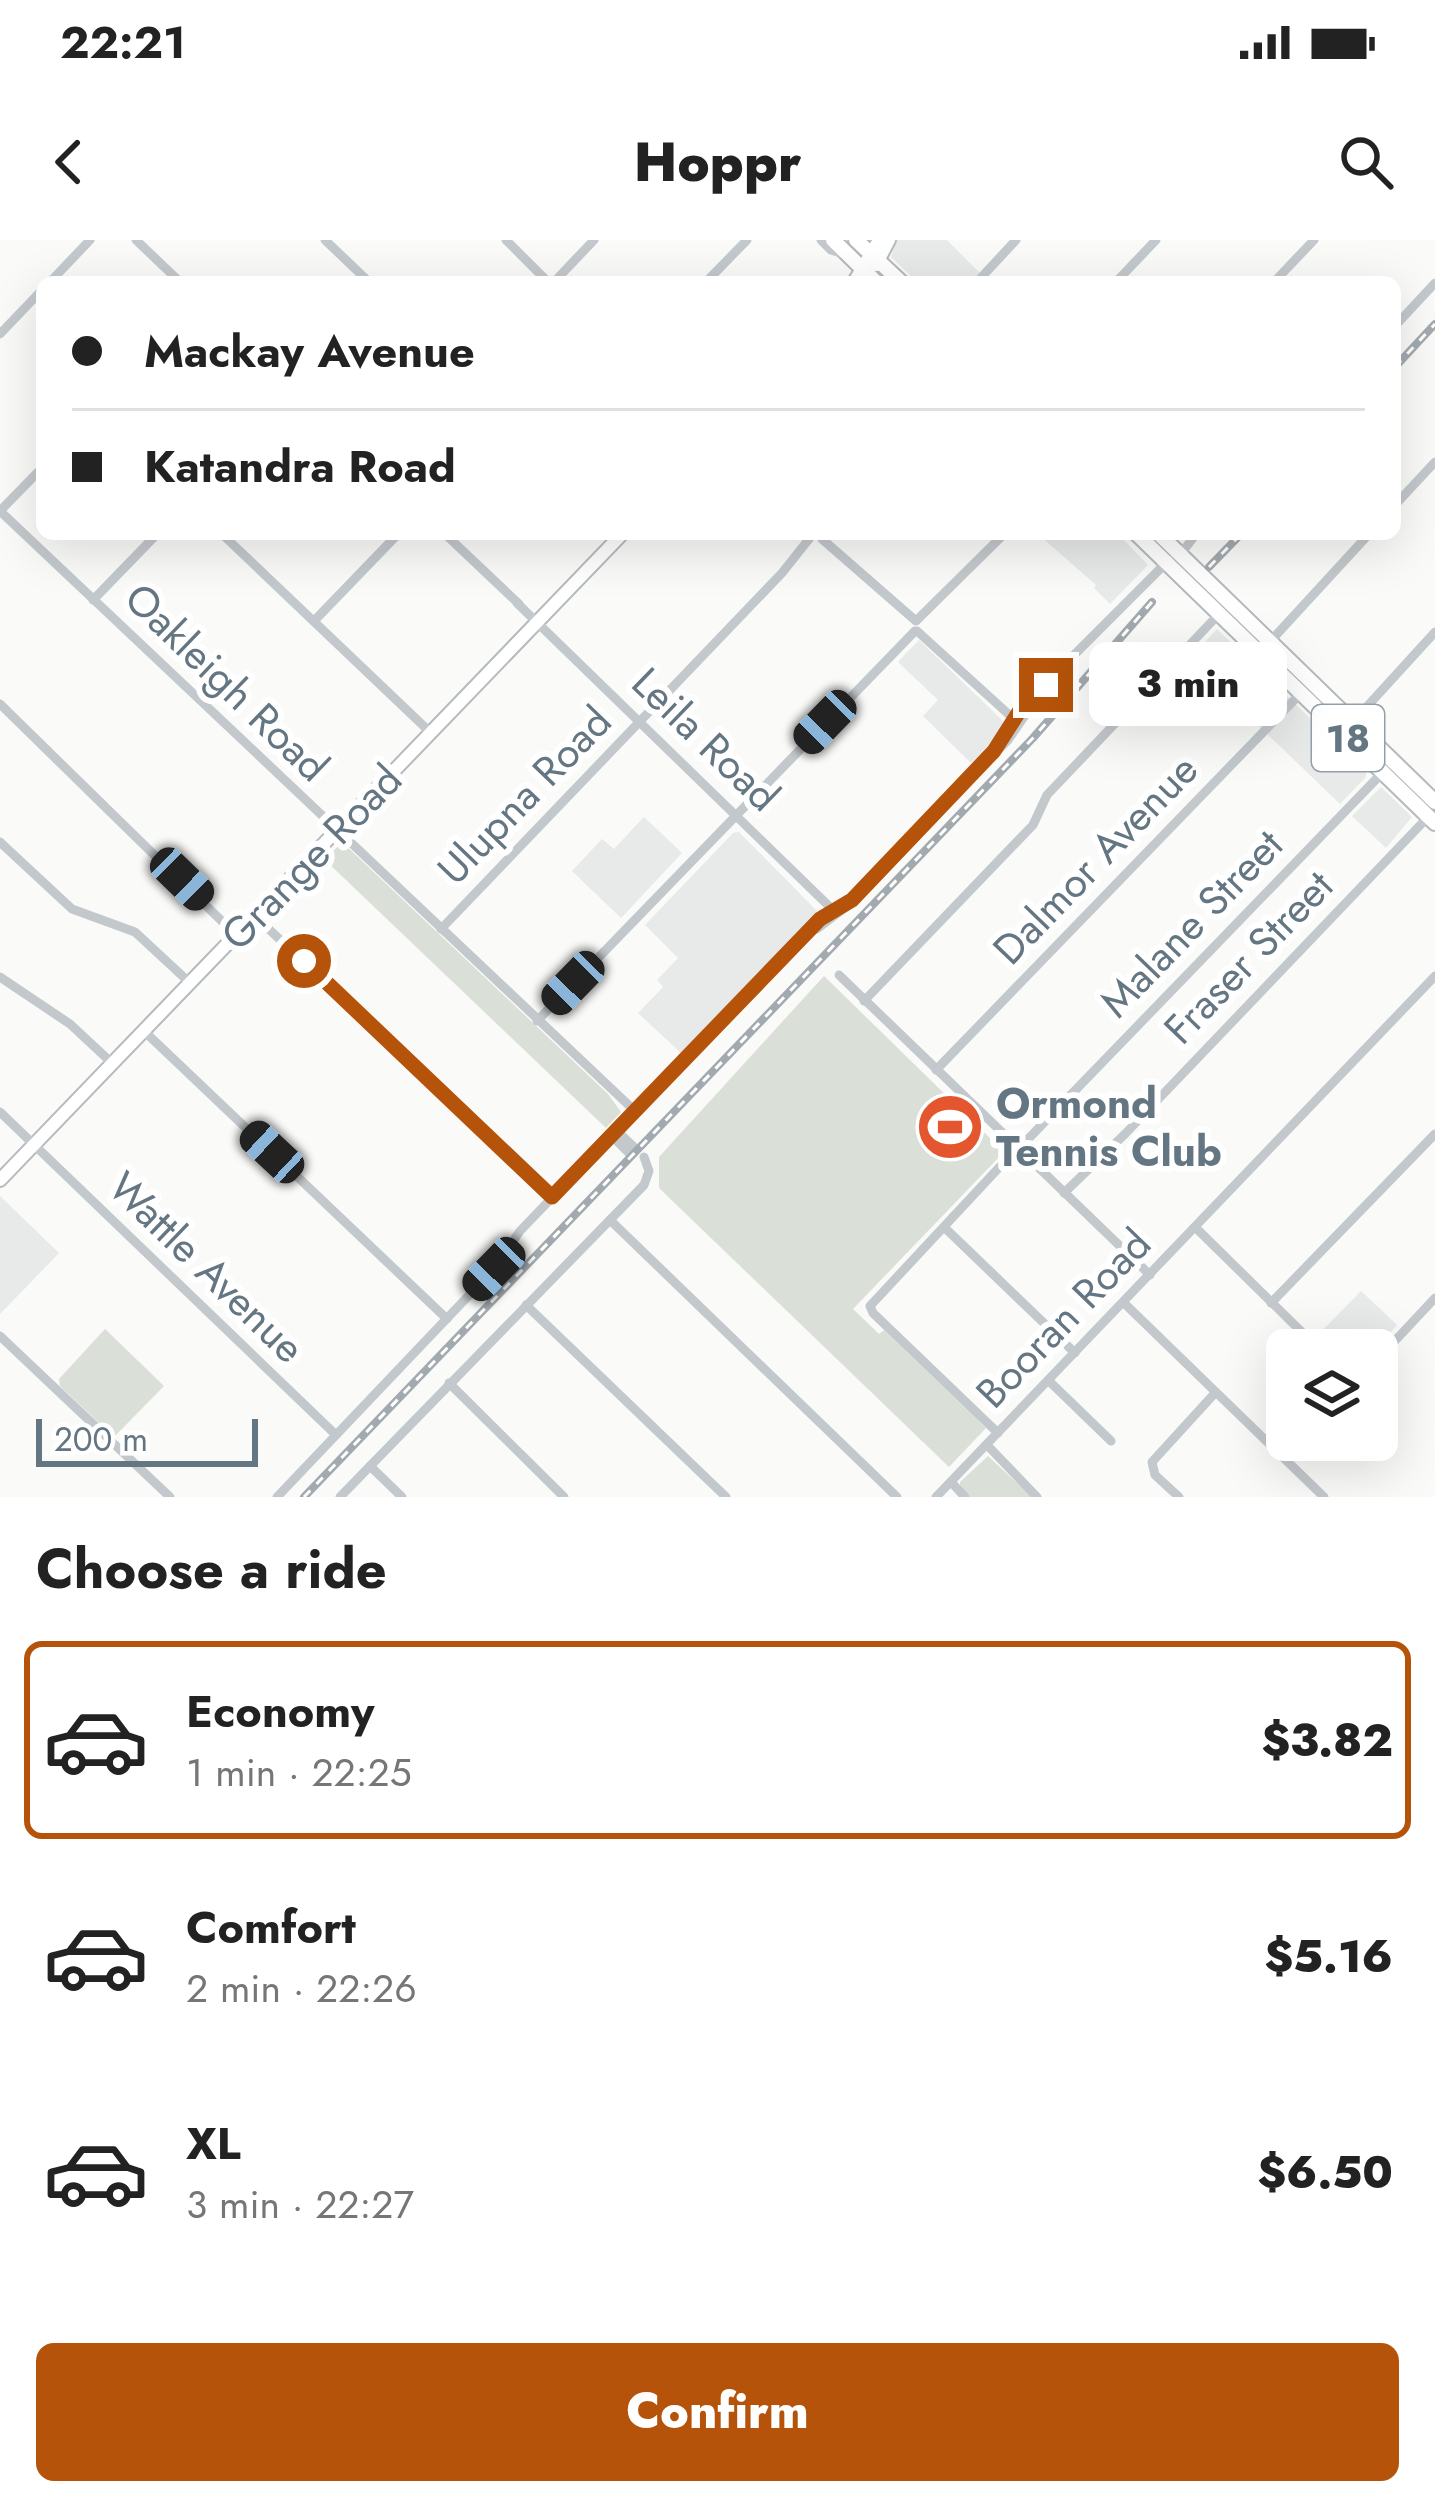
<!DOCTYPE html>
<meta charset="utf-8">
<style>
body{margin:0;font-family:Jost,sans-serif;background:#f2f2f2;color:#222;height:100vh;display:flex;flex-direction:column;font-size:45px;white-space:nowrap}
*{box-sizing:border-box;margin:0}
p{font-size:39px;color:#767676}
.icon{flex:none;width:66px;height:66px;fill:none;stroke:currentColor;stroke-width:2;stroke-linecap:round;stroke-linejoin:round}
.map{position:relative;height:1257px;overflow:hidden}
.panel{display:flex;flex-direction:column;background:#fff;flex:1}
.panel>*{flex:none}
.guide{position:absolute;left:36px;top:36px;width:1365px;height:264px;border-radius:18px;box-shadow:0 12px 48px #0002;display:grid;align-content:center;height:264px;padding:0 36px;background:#fff}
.tools{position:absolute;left:1266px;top:1089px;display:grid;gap:24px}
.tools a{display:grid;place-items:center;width:132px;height:132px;border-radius:18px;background:#fff;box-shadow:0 12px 48px #0002;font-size:60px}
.scale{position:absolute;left:36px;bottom:30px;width:222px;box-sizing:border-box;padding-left:12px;border:6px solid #657683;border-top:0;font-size:33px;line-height:42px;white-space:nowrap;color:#657683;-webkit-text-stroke:9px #fff;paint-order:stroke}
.end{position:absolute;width:54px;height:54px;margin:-27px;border:15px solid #b45309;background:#fff;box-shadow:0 0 0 6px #fff}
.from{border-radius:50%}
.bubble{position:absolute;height:84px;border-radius:18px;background:#fff;box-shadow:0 12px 48px #0002;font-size:39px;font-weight:800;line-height:84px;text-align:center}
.car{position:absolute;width:36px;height:72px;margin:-36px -18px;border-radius:15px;box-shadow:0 0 9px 3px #0007;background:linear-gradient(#222 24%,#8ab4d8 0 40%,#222 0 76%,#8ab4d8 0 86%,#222 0)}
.guide b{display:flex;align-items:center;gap:42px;height:114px;font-size:45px}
.guide b+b{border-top:3px solid #e0e0e0}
.guide i{width:30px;height:30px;background:#222}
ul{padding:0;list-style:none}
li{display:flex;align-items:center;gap:36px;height:198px;margin:0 24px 18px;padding:0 12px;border:6px solid transparent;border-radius:18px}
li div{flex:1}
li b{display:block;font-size:45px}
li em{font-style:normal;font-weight:800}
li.on{border-color:#b45309}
li>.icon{width:108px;height:108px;stroke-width:1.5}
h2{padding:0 36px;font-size:54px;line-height:144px}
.cta{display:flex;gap:24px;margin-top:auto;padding:24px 36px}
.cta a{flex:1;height:138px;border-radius:18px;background:#b45309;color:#fff;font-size:48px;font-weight:800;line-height:138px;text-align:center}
.status{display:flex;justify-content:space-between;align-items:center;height:84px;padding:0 60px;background:#fff;direction:ltr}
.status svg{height:33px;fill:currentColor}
header{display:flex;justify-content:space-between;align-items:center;height:156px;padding:0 36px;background:#fff;font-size:54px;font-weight:800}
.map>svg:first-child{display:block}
.built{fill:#e8e9e9}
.green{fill:#dadfd7}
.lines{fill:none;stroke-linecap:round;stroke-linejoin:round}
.major-casing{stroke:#b5babe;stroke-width:16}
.highway-casing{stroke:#b4b9bd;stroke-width:18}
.minor{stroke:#c3c8cc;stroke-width:9}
.major{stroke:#fff;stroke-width:12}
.highway{stroke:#fff;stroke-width:14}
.rail-casing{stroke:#a2aab0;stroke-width:8}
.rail{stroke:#fff;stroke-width:3;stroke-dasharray:9;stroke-linecap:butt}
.route{stroke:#b45309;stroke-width:15}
.labels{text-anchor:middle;stroke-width:12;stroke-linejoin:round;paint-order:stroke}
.shield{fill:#fff;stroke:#939fa8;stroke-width:3}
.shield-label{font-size:39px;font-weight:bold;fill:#657683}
.street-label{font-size:42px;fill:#657683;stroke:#fff}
.poi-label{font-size:42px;font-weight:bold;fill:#657683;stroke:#fff;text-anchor:start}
</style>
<div class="status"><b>22:21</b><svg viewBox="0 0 49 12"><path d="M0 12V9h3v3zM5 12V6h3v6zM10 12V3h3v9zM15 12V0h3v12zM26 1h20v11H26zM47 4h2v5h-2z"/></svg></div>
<header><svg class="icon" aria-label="back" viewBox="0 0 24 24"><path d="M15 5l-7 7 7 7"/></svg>Hoppr<svg class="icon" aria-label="search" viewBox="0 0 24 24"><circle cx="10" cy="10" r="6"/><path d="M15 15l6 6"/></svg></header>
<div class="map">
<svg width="1435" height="1257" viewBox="0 0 1435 1257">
<rect width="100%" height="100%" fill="#fafaf8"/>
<!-- built -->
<g class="built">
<path d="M897 0H947L989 42H917L891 17Z"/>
<path d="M1038 294H1118L1148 325 1110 364 1094 348 1096 345Z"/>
<path d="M1217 389 1366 532V537L1340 564 1189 419Z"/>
<path d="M919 400 1003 481 1002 491 971 523 923 476 938 460 898 422Z"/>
<path d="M1381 547 1412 577 1386 608 1352 576Z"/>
<path d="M644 577 682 613 621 678 572 631 602 599 614 609Z"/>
<path d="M739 592 817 671 681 813 638 773 663 747 657 740 678 718 645 685 733 593Z"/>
<path d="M0 956 59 1013 0 1074Z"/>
<path d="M1361 1051 1397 1085 1374 1110H1332L1317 1096Z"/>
</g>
<!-- green -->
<g class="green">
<path d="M342 602 608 854 621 872 606 888 325 620Z"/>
<path d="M824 736 1002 910V914L853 1069 879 1094 884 1090 986 1188 949 1227 659 948V917Z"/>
<path d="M105 1089 164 1146 114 1197 60 1146 59 1139Z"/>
<path d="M988 1216 1032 1257H970L960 1247V1242Z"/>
</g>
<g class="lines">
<defs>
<g id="major">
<path d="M876 25 889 0"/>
<path d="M854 42 879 0"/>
<path d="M0 940 622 294"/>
</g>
<g id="highway">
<path d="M833 0 876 42"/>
<path d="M856 0 901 42"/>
<path d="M1137 294 1435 583"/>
<path d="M1159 294 1435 562"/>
</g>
</defs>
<!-- major casing -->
<use href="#major" class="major-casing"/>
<!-- highway casing -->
<use href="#highway" class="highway-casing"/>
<!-- minor -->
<g class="minor">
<path d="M136 0 180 42"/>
<path d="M325 0 369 42"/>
<path d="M506 0 548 42"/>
<path d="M821 0 831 10 844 14"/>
<path d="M50 42 90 0"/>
<path d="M554 42 594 0"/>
<path d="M706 42 747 0"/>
<path d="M977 42 1016 0"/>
<path d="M1116 42 1156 0"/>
<path d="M1274 42 1314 0"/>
<path d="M1395 86 1435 43"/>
<path d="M0 94 42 50"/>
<path d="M1395 265 1435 222"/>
<path d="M0 271 636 872"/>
<path d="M0 271 42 228"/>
<path d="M222 294 431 493"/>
<path d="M445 294 519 364"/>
<path d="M822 299 916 381"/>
<path d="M1180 315 1196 294"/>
<path d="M93 360 157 294"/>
<path d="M517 363 835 672"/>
<path d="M917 380 1004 294"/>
<path d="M314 381 398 294"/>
<path d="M917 391 1016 481"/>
<path d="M1267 405 1369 294"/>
<path d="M0 464 236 695"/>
<path d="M1352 483 1435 392"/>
<path d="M1006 495 1022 467 1169 320"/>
<path d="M0 602 72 669 135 692 190 743"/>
<path d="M255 676 552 957"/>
<path d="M441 689 782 333 813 294"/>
<path d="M817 689 847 666 1008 500 1046 445"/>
<path d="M839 735 1150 1035"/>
<path d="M0 737 70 784 113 824"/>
<path d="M864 761 1033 585 1047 555 1219 374"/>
<path d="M537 781 915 391"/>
<path d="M144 791 447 1079"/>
<path d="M936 830 1301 453"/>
<path d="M0 872 336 1195"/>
<path d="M617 891 635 908"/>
<path d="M612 896 630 914"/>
<path d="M1004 924 1385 530"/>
<path d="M1064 953 1125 894 1428 577"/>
<path d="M610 980 897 1257"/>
<path d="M944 987 1075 1113"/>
<path d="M1196 988 1320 1110"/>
<path d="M1124 1063 1324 1257"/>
<path d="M1271 1063 1435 894"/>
<path d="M526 1065 726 1257"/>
<path d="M0 1096 170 1257"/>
<path d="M1377 1120 1435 1058"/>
<path d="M1049 1141 1111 1201"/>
<path d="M449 1143 564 1257"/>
<path d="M998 1193 873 1073 870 1066 1007 919"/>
<path d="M987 1205 1037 1257"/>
<path d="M370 1226 402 1257"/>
<path d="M951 1242 965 1257"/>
<path d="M277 1257 494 1029 520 991 820 679 852 660"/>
<path d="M340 1257 644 945 649 931 644 917"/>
<path d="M936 1257 1435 736"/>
<path d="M1179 1257 1155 1235 1152 1222 1215 1153"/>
</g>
<!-- major -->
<use href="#major" class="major"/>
<!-- highway -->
<use href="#highway" class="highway"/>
<defs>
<g id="rail">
<path d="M1395 127 1435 84"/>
<path d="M1209 327 1241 294"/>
<path d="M304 1257 1033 498 1152 362"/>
</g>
</defs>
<!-- rail casing -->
<use href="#rail" class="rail-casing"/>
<!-- rail -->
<use href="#rail" class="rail"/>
</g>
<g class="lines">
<!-- route -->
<path class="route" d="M304 721 552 957 820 679 852 660 994 511 1022 467 1046 445"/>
</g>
<!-- icons -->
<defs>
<symbol id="stadium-disc" viewBox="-11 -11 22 22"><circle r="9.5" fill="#e4572e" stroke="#fff"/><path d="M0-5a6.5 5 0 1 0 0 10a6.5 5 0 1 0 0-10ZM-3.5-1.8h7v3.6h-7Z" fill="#fff"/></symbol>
</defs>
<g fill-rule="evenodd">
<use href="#stadium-disc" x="912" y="849" width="76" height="76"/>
</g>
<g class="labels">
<!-- shield labels -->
<rect class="shield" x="1312" y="465" width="72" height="66" rx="9"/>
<g class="shield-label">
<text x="1348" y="512">18</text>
</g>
<!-- street labels -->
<g class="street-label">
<text transform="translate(227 442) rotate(44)" y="15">Oakleigh Road</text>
<text transform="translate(706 499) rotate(44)" y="15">Leila Road</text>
<text transform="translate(524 555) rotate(-46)" y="15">Ulupna Road</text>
<text transform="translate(311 617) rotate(-46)" y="15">Grange Road</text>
<text transform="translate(1095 619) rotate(-46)" y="15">Dalmor Avenue</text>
<text transform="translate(1191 683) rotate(-46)" y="15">Malane Street</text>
<text transform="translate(1248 717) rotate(-46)" y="15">Fraser Street</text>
<text transform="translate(207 1027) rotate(44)" y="15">Wattle Avenue</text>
<text transform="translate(1063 1078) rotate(-46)" y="15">Booran Road</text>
</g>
<!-- poi labels -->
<g class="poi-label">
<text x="996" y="878">Ormond<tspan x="996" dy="48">Tennis Club</tspan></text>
</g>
</g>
</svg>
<div class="tools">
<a><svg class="icon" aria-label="layers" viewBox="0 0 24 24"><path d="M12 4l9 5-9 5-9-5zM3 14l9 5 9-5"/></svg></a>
</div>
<div class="scale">200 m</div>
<i class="end from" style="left:304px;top:721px"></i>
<i class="end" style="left:1046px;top:445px"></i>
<div class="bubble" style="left:1089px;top:402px;width:198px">3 min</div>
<i class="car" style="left:825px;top:482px;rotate:224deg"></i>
<i class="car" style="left:182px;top:639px;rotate:134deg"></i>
<i class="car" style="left:573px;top:743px;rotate:224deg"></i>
<i class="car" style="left:272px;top:912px;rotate:313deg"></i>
<i class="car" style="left:494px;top:1029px;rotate:224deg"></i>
<div class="guide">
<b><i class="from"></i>Mackay Avenue</b>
<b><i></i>Katandra Road</b>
</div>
</div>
<section class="panel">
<h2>Choose a ride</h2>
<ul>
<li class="on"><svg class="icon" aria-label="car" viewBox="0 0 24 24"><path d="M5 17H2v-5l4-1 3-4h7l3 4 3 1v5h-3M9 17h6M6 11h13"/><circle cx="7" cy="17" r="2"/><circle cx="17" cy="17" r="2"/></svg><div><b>Economy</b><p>1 min · 22:25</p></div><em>$3.82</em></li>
<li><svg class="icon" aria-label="car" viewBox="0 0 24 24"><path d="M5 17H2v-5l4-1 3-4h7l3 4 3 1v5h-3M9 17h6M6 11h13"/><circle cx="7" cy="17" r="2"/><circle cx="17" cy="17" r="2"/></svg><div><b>Comfort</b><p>2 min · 22:26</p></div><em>$5.16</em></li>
<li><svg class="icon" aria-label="car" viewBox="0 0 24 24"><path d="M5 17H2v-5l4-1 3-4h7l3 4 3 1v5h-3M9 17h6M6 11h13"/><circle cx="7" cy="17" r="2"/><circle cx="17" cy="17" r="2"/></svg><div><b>XL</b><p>3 min · 22:27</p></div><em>$6.50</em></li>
</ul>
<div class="cta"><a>Confirm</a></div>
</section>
